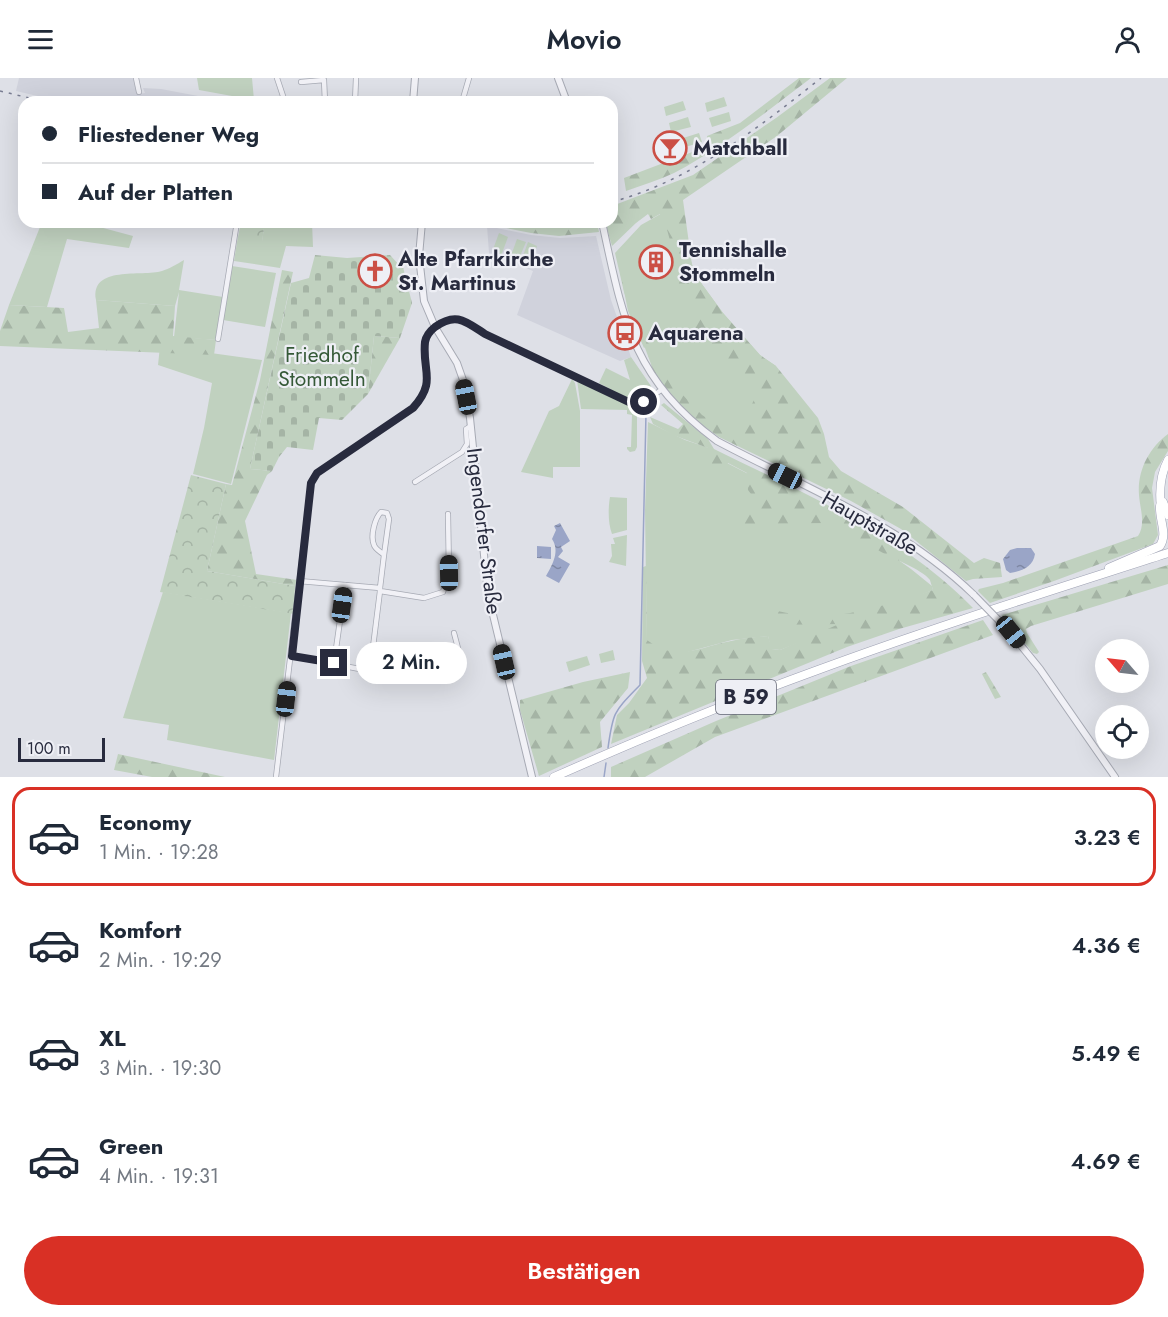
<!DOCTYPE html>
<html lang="de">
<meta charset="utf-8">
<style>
body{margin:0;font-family:Jost,sans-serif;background:#f6f6f7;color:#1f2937;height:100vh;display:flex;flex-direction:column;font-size:22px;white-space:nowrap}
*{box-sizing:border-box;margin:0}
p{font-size:20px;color:#747a83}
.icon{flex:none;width:33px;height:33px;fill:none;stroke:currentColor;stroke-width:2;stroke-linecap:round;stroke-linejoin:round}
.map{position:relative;height:699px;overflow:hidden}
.panel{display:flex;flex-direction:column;background:#fff;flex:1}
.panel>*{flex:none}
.guide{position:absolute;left:18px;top:18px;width:600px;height:132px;border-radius:18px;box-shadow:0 6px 24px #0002;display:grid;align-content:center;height:132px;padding:0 24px;background:#fff}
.needle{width:39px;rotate:298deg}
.buttons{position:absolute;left:1095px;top:561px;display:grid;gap:12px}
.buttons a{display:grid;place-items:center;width:54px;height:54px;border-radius:50%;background:#fff;box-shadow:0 6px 24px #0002;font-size:30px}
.scale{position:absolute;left:18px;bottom:15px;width:87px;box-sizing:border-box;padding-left:6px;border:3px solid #282b3e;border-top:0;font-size:16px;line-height:21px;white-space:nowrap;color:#282b3e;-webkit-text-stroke:4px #eeeff5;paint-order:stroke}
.end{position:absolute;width:27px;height:27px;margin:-14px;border:8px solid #282b3e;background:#fff;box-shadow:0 0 0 3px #fff}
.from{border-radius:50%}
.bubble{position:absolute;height:42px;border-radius:21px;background:#fff;box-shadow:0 6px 24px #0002;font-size:20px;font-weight:600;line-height:42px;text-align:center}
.car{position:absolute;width:18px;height:36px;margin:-18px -9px;border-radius:8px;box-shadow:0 0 4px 2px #0007;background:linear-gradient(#222 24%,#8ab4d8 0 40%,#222 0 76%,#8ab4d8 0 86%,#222 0)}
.guide b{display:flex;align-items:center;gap:21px;height:57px;font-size:22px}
.guide b+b{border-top:2px solid #e0e1e3}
.guide i{width:15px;height:15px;background:#1f2937}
ul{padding:10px 0 0;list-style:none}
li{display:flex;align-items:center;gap:18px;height:99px;margin:0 12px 9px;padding:0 12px;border:3px solid transparent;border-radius:18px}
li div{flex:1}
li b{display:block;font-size:22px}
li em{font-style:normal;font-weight:600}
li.active{border-color:#d93025}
li>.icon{width:54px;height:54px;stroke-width:1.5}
.action{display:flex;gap:12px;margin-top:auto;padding:12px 24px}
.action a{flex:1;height:69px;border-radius:36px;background:#d93025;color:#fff;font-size:24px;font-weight:600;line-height:69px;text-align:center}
header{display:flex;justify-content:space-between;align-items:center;height:78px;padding:0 24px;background:#fff;font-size:27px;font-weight:600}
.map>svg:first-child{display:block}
.built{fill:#d0d2dc}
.green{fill:#c0d1bf}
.forest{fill:url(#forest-firs)}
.cemetery{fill:url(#cemetery-stones)}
.park{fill:url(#park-crowns)}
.water{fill:url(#water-ripples)}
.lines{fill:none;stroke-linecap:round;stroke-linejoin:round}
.stream{stroke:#9aa5c7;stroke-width:1.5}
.minor-casing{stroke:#a7aab4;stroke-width:6}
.tertiary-casing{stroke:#a7aab4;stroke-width:8}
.primary-casing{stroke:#9ea1b3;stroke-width:9}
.minor{stroke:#f1f1f6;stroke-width:4.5}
.tertiary{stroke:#f1f1f6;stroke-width:6}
.primary{stroke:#fff;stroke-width:8}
.rail{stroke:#787c91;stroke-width:1.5;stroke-dasharray:3 6;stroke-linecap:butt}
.tertiary-bridge-casing{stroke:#a7aab4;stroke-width:8;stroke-linecap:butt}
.tertiary-bridge{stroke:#f1f1f6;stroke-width:6}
.route{stroke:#282b3e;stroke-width:8}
.labels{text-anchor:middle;stroke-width:4.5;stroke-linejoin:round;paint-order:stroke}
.shield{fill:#eeeff5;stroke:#636675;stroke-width:1.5}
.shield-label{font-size:20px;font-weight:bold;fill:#282b3e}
.poi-label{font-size:21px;font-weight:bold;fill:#282b3e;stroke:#eeeff5;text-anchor:start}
.park-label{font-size:21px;fill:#355937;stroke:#eeeff5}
.street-label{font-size:21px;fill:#282b3e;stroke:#eeeff5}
</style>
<header><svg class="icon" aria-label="menu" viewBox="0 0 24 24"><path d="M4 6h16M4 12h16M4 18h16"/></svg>Movio<svg class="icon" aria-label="person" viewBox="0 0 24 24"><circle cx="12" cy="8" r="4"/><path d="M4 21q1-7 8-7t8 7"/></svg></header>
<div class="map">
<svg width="1168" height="699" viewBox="0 0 1168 699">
<defs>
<pattern id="forest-firs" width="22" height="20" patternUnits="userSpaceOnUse" patternTransform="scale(1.5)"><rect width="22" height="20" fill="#c0d1bf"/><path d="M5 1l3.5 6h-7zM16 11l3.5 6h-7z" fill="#a5b4a5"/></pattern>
<pattern id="cemetery-stones" width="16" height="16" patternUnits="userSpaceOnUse" patternTransform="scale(1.5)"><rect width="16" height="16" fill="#c0d1bf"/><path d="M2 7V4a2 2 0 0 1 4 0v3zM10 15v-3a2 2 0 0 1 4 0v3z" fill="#a5b4a5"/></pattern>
<pattern id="park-crowns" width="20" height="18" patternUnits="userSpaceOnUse" patternTransform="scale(1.5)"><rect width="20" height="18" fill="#c0d1bf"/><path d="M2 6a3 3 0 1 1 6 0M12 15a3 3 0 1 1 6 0" fill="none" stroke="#a5b4a5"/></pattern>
<pattern id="water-ripples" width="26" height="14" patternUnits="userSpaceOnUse" patternTransform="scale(1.5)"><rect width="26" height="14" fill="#9aa5c7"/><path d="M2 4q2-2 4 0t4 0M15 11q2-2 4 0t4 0" fill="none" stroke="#7e87a3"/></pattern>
</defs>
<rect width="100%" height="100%" fill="#dee0e7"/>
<!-- built -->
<g class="built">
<path d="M19 0H133L137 16 145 15 143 10 161 11 230 24H63L16 13Z"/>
<path d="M487 148 531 157 560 160 596 158 611 222 631 279 620 283 517 237 533 193 489 175Z"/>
</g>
<!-- green -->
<g class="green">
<path d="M197 0H252L254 22 199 12Z"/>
<path d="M724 19 727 28 707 34 705 25Z"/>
<path d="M683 23 686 32 666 38 664 29Z"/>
<path d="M729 34 731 43 712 49 709 40Z"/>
<path d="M688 39 691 49 671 54 669 45Z"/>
<path d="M699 55 702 64 682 70 680 61Z"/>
<path d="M673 129 696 198 723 235 760 277 776 288 737 368 707 347 682 324 648 278 624 214 615 175 641 147Z"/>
<path d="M42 144H81L133 158 129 170 67 161 47 229 9 227Z"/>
<path d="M265 144H312L313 169 286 168 280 190 234 183 237 164 262 163Z"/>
<path d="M499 155 508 159 501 178 492 174Z"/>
<path d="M517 161 526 164 518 183 510 180Z"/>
<path d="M528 164 537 168 530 187 521 183Z"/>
<path d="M184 182 179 212 223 219 216 262 174 259 179 214 175 228 96 222C90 187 142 199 162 193 169 191 177 186 184 182Z"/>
<path d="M232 188 276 195 265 249 223 242Z"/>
<path d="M160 268 262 282 231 406 193 396 204 350 212 305 158 287Z"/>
<path d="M631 279 651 308C642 334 615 313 599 305L606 290 630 302 624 282Z"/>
<path d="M572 301 575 305 580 333V389H553V400L521 394 549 333 559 328Z"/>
<path d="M577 302 635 330 637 332V369L635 373 630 374 627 371V369H631L632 337 627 336V332L581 331Z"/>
<path d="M648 344 685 362 709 370 727 385 855 451 911 491 932 508 933 512 780 572 771 571 768 558 732 562 684 575H647L645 432Z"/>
<path d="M610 419 627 420V452L612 456C608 446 608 430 610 419Z"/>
<path d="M627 457 626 488 609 484 612 478 611 466H615L613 460Z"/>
<path d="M163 514 291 535 274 682 167 662 169 647 123 640Z"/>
<path d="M613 572 615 582 601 585 599 576Z"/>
<path d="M587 578 590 587 569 594 566 584Z"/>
</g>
<!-- forest -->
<g class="forest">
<path d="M799 0H811C767 33 723 69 674 95 659 102 642 107 626 113L624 100 708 68 707 58 740 45Z"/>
<path d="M830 0H847L777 58 683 122 692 187 696 198 723 235 760 277 776 288 818 340 824 356 829 379 841 393 903 429 974 485 984 480 1000 485 1002 499 973 501 966 503 901 451 851 423 719 359 698 344 677 324 655 297 648 278 650 273 669 296 679 313 702 337 736 358 759 312 745 297 727 286V276L711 266 692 247V226L668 212 678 191 666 148 660 136 651 141 648 136 636 145 612 168 605 144H612V128L693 97 776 40Z"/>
<path d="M476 144H597L599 154 559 158 531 155Z"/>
<path d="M618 183H622L628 220 636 247 641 252H649L644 258 649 266 644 270 628 233Z"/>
<path d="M282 192 293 194 250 391 272 393 267 397 245 443 256 496 297 502 295 508 207 493 226 406 232 407 260 302Z"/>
<path d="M96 222 175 228 173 258 216 262 214 277 0 268V253L9 227 64 230 68 254 99 250Z"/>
<path d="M374 258 400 260 368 316Z"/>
<path d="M664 325 708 361 714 371C805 416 901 456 973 530L899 551 847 569 611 666 617 637 629 625 647 600 642 583 643 489 646 488 647 562C676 585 699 569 731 563 743 560 756 559 768 558L772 571 780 572 839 546 770 547 773 532C790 536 807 538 824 538 852 538 906 521 933 512 933 511 930 503 930 502 922 491 889 479 876 471L874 477 878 487 875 489 872 488C867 464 854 451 830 445L762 446 738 449 742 441 756 431 757 424 748 412 747 395 728 385 719 399 714 398 708 370 673 357 653 346 650 339 678 351 683 346 661 327Z"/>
<path d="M1168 356V373L1155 394 1152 410 1158 457 1153 466 1054 503 990 525 978 513 979 511 1003 505 1138 458C1146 446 1140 431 1139 417 1137 393 1149 370 1168 356Z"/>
<path d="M1168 487V506L1031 548 1026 551 1027 555 1039 574 1037 576 1033 575 1002 537Z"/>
<path d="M983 542 993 557 715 659 645 699H611V689L716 643 851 588Z"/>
<path d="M630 594 628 610 600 644 602 669 539 698 520 632V622L583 604Z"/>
<path d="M986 594 1001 619 995 621 982 596Z"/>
<path d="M118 676 225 699H152L114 692Z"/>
</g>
<!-- cemetery -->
<path class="cemetery" d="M315 177 347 180 390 177 400 188 403 189 412 225 400 260 374 258 368 316 342 342 319 340 313 372 287 369 279 379 272 393 250 391 291 205 309 200Z"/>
<!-- park -->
<g class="park">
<path d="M241 144H265L262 164H237Z"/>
<path d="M191 397 226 406 207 493 295 508 294 536 160 514Z"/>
</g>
<!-- water -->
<g class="water">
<path d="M560 445 570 463 561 469 563 473 558 479 570 486 559 505 546 498C553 486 560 473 552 461L556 452 554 448Z"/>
<path d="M537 468 551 469V481L537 480Z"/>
<path d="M1017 470H1031L1035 476C1033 489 1022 493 1010 495L1006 492 1003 481 1010 472Z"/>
</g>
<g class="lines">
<!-- stream -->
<g class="stream">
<path d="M608 670C613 633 614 634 640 607L646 335"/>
<path d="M604 699 606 685"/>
</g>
<defs>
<g id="minor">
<path d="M136 0 139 14"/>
<path d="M277 0 285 24"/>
<path d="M301 4 324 2 325 24"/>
<path d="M355 24 356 0"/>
<path d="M462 24 469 0"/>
<path d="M218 261 237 144"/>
<path d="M415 404 462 374 467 366 466 351 471 348"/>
<path d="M299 503 380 510 384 477C381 474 375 471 374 467 370 458 375 440 381 434L387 435 389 441 384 477"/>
<path d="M380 510V513L424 520 443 514 449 495 448 436"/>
<path d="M292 578 370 593 418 600 433 599 463 589 454 555"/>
<path d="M334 585 345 507"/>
<path d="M370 593 380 513"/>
<path d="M276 699 311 405 317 395 413 330C438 303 422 293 425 264 426 258 430 253 435 249 456 234 466 243 485 256L633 326 644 324 661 312"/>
</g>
<g id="tertiary">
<path d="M558 0 567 24"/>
<path d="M413 24 415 0"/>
<path d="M422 144 419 178 424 223 435 249 457 285 463 302 470 340 488 516 532 699"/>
<path d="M602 144C623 241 632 300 717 363 805 410 901 446 974 517"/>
<path d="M1010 554 1040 591 1115 699"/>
</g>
<g id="primary">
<path d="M1163 424 1168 437"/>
<path d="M1161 430C1159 413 1160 397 1168 382"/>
<path d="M1109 490 1160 468C1168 456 1159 442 1160 428"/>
<path d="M554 699C640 661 727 625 815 593 931 550 1050 513 1168 475"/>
</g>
</defs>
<!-- minor casing -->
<use href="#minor" class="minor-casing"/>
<!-- tertiary casing -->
<use href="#tertiary" class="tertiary-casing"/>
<!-- primary casing -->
<use href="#primary" class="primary-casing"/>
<!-- minor -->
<use href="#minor" class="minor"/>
<!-- tertiary -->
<use href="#tertiary" class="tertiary"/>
<!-- primary -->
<use href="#primary" class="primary"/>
<!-- rail -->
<g class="rail">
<path d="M0 13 46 24"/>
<path d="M612 124C692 102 757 51 821 0"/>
</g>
<defs>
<path id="tertiary-bridge" d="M974 517 1010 554"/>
</defs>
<!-- tertiary-bridge casing -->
<use href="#tertiary-bridge" class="tertiary-bridge-casing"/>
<!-- tertiary-bridge -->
<use href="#tertiary-bridge" class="tertiary-bridge"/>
</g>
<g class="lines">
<!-- route -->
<path class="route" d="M334 585 292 578 311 405 317 395 413 330C437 303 422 294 425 264 426 258 430 253 435 249 456 234 465 243 485 256L633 326 644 324"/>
</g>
<!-- icons -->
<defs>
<symbol id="bar-ring" viewBox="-11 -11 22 22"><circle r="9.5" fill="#eeeff5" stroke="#cb4f45" stroke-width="1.5"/><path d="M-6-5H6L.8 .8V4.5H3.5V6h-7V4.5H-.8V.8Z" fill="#cb4f45"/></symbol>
<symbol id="building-ring" viewBox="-11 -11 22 22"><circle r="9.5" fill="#eeeff5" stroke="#cb4f45" stroke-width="1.5"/><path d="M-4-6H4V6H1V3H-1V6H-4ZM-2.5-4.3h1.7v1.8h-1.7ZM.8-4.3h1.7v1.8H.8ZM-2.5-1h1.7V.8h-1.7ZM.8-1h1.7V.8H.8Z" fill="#cb4f45"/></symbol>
<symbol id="church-ring" viewBox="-11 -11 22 22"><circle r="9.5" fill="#eeeff5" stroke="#cb4f45" stroke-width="1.5"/><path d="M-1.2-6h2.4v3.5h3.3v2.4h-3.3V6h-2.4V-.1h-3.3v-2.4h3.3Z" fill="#cb4f45"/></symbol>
<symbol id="bus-ring" viewBox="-11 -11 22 22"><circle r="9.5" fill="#eeeff5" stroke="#cb4f45" stroke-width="1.5"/><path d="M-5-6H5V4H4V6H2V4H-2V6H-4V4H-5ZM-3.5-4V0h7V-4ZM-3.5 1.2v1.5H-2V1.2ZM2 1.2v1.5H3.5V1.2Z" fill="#cb4f45"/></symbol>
</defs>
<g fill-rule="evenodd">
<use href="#bar-ring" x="651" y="51" width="38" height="38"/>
<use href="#building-ring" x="637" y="165" width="38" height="38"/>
<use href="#church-ring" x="356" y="174" width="38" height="38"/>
<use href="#bus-ring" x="606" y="236" width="38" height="38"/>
</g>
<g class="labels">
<!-- shield labels -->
<rect class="shield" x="716" y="602" width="60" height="34" rx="4.5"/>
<g class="shield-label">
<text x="746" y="626">B 59</text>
</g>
<!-- poi labels -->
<g class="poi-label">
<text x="693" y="77">Matchball</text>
<text x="679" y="179">Tennishalle<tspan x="679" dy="24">Stommeln</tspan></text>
<text x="398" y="188">Alte Pfarrkirche<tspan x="398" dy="24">St. Martinus</tspan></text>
<text x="648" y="262">Aquarena</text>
</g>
<!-- park labels -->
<g class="park-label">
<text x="322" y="284">Friedhof<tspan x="322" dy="24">Stommeln</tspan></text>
</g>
<!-- street labels -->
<g class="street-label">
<text transform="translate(870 445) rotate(30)" y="7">Hauptstraße</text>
<text transform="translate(484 453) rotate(83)" y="7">Ingendorfer Straße</text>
</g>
</g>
</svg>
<div class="buttons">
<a><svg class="needle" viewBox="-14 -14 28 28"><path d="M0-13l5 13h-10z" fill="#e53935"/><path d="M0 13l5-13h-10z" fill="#747a83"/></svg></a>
<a><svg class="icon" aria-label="locate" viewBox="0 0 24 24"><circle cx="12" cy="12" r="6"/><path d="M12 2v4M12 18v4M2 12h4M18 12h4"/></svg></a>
</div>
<div class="scale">100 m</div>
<i class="end from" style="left:644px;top:324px"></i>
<i class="end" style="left:334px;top:585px"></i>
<div class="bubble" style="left:356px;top:564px;width:111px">2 Min.</div>
<i class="car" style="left:466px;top:319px;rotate:349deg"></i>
<i class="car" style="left:785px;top:398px;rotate:296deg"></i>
<i class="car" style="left:449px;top:495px;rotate:359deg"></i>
<i class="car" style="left:342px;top:527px;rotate:8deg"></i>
<i class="car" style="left:1011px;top:554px;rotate:141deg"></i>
<i class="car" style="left:504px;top:584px;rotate:347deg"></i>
<i class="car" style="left:286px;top:621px;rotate:7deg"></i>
<div class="guide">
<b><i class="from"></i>Fliestedener Weg</b>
<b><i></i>Auf der Platten</b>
</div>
</div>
<section class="panel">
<ul>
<li class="active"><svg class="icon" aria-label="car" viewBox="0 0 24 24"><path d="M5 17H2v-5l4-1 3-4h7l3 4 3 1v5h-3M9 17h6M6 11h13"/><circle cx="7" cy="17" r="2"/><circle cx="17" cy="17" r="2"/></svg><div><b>Economy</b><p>1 Min. · 19:28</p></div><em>3.23 €</em></li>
<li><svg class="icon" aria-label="car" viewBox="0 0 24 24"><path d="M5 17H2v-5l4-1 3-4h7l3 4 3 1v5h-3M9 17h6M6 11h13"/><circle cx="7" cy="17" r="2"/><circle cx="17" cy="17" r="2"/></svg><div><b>Komfort</b><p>2 Min. · 19:29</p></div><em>4.36 €</em></li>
<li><svg class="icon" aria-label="car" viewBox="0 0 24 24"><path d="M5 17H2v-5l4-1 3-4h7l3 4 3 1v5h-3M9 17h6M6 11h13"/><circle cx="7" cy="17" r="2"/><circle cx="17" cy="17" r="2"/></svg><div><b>XL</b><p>3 Min. · 19:30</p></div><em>5.49 €</em></li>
<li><svg class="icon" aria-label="car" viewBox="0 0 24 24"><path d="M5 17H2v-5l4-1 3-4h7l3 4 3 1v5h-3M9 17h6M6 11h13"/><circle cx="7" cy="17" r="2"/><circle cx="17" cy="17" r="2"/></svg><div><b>Green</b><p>4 Min. · 19:31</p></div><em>4.69 €</em></li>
</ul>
<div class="action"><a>Bestätigen</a></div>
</section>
